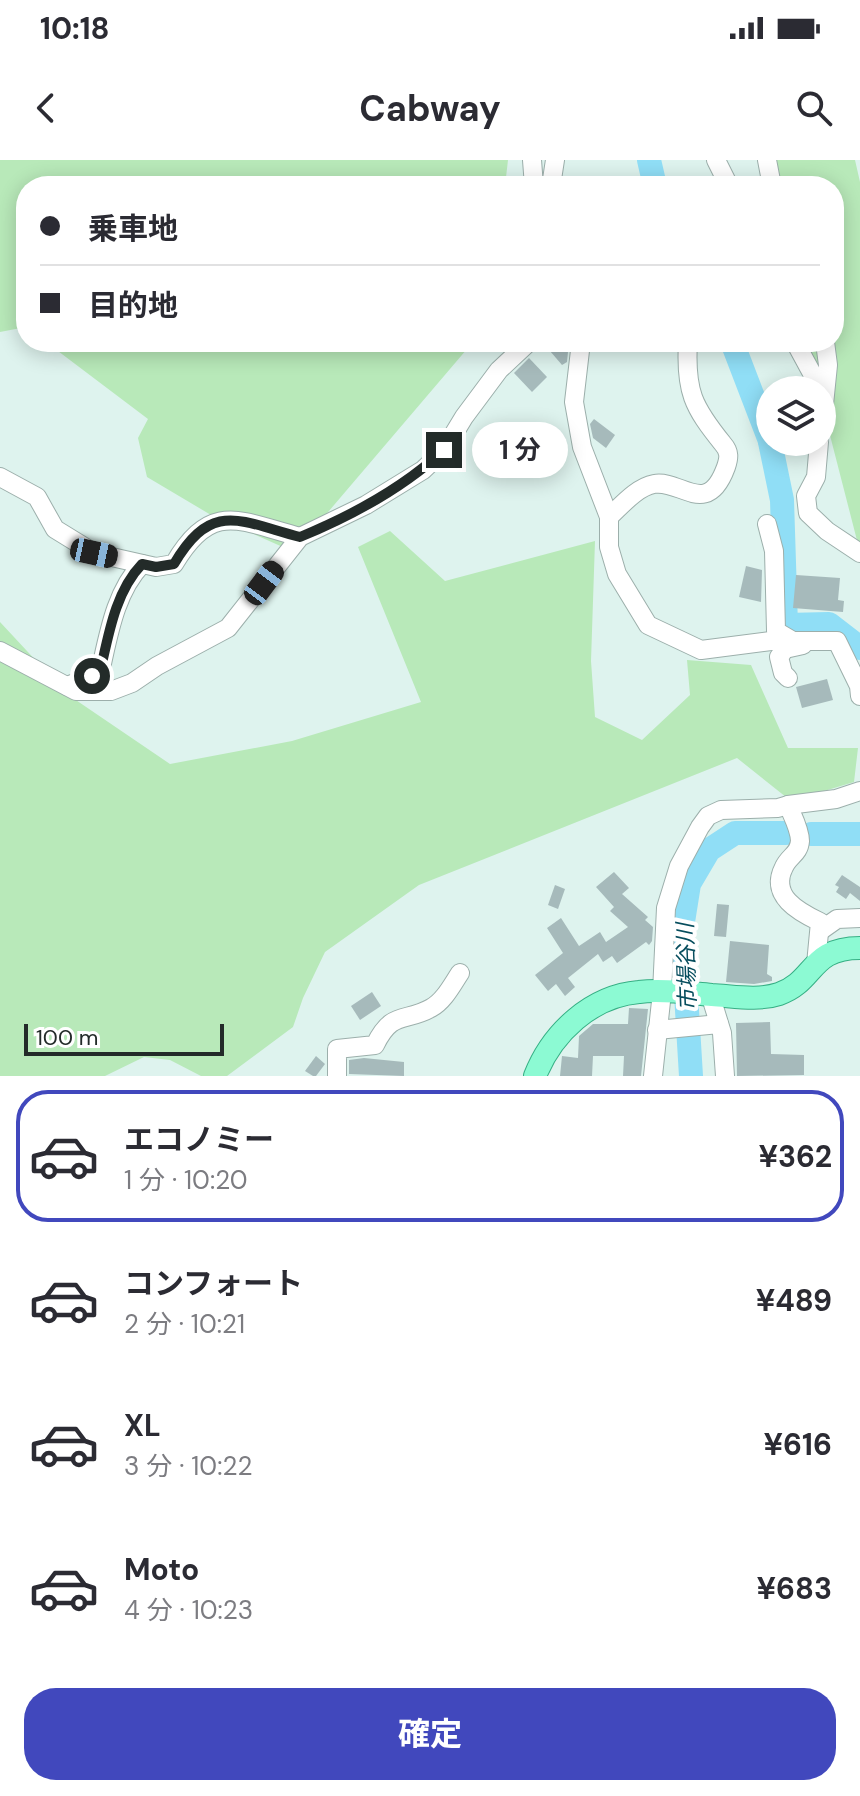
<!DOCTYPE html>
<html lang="ja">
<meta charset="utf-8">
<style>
body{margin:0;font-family:"DM Sans","Noto Sans JP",sans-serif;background:#f7f7f7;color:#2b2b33;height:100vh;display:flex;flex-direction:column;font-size:30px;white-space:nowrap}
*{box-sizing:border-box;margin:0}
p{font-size:26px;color:#7c7c81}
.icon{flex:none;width:44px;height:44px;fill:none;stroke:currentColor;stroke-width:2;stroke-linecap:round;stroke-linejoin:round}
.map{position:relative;height:916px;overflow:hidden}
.panel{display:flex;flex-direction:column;background:#fff;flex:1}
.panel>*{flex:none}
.top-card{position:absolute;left:16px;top:16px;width:828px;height:176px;border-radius:32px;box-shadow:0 4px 20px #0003;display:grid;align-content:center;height:176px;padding:0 24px;background:#fff}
.fabs{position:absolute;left:756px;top:216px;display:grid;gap:16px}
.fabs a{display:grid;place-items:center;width:80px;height:80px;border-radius:50%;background:#fff;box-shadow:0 4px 20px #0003;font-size:40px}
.scale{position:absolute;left:24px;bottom:20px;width:200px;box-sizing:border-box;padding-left:8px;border:4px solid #232b29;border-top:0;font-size:22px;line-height:28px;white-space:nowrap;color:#232b29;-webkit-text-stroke:6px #fff;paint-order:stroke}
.end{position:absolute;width:36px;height:36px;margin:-18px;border:10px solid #232b29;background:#fff;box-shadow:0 0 0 4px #fff}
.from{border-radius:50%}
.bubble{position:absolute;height:56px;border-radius:28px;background:#fff;box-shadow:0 4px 20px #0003;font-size:26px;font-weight:700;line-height:56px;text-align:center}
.car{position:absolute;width:24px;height:48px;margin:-24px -12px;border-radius:10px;box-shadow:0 0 6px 2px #0007;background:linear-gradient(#222 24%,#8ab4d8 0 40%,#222 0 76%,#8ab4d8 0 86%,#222 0)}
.top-card b{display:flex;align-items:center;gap:28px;height:76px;font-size:30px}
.top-card b+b{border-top:2px solid #e1e1e2}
.top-card i{width:20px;height:20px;background:#2b2b33}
ul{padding:14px 0 0;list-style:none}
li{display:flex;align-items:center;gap:24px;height:132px;margin:0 16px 12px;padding:0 8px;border:4px solid transparent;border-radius:32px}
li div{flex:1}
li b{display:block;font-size:30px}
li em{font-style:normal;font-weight:700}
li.active{border-color:#4148bd}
li>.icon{width:72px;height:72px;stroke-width:1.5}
.button{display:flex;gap:16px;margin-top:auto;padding:16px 24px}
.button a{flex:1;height:92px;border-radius:32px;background:#4148bd;color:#fff;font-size:32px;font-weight:700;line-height:92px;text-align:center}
.status{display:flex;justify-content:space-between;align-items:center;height:56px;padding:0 40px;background:#fff;direction:ltr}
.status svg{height:22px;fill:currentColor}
header{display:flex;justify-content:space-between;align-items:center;height:104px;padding:0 24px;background:#fff;font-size:36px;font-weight:700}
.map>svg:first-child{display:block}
.green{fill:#b8e9b9}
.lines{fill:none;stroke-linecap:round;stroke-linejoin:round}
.river{stroke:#90def6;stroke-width:24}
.building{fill:#a6babb}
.minor-casing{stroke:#9cafab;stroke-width:20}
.major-casing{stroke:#36af84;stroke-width:24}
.minor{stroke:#fff;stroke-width:18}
.major{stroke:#8cfad3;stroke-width:22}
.route{stroke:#232b29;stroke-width:10}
.labels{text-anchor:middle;stroke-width:8;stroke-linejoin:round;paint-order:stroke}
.water-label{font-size:22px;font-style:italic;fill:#064d5d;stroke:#fff}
</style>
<div class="status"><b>10:18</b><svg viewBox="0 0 49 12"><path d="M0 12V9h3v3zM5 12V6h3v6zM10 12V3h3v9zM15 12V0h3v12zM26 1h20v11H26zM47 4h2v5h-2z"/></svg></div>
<header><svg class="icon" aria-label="back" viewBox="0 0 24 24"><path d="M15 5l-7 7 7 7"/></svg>Cabway<svg class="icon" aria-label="search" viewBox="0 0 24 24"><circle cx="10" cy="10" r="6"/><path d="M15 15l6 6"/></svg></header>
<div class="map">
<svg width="860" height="916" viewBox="0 0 860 916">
<rect width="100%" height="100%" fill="#def3ee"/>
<!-- green -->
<g class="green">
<path d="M0 0H508L505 26H26V167L0 172Z"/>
<path d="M758 0H855L860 22V392L806 182H834V26H765Z"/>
<path d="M46 182H473L294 392 211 355 147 317 138 278 148 259Z"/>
<path d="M390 371 445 421 595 381 591 501 595 557 642 580 690 535 687 500 751 505 788 588H858L854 622 791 641 737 598 419 725 325 792 303 838 293 867 227 916H201L170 900 144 897 105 916H0V462L67 534 170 604 292 581 421 542 358 387Z"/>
</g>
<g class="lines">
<!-- river -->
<g class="river">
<path d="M649 0 655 26"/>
<path d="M732 182 770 281"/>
<path d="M770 282 782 340 786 465 829 464 860 488"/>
<path d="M811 674H860"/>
<path d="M691 916 682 768 689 724 709 690 735 673H786"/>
</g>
</g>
<!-- building -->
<g class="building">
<path d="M562 182H569L567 202 562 205 550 191Z"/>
<path d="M529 198 547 217 532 232 514 213Z"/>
<path d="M594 259 615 275 606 288 593 278 590 264Z"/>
<path d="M490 269 513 270 512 293 489 291Z"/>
<path d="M746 406 762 410 761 442 739 437Z"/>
<path d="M796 415 840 418 838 440 844 441 843 452 793 448Z"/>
<path d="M827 519 833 540 802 548 796 527Z"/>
<path d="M614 712 629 728 622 734 648 757 645 760 653 767 652 781 649 785 646 782 617 803 612 796 603 802 598 794 568 818 575 827 565 836 556 824 548 831 535 815 563 793 547 768 561 758 579 786 600 772 606 782 628 767 610 751 614 747 596 727Z"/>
<path d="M842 715 860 727V741L850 733 846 739 836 732 839 727 835 725Z"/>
<path d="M555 725 565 729 558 749 548 745Z"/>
<path d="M717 744 729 745 726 777 714 776Z"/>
<path d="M730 781 769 785 767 814 772 817V821L754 824 726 822Z"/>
<path d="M372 832 381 846 360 860 351 846Z"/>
<path d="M629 848 648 849 641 916H623L624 896H593L592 916H560L562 896 578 898 579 876 593 864H628Z"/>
<path d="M770 862 771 894 804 895V915L737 916 736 863Z"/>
<path d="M316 896 325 904 316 916H313L305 911Z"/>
<path d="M364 898 404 902V916L349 914V900Z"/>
</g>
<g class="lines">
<defs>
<g id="minor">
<path d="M532 0 534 26"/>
<path d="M716 0 729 26"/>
<path d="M767 0 772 26"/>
<path d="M551 26 555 0"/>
<path d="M581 182 574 242 582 287 609 357V387L617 414 648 465 701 490 771 481H837L859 526 860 536"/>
<path d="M795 182 821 230"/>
<path d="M822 264 828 205 825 182"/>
<path d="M819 282 816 317 806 336 808 353 827 371 860 393"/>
<path d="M0 317 37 337 55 369 94 393 156 407 174 404C212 340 239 361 300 377"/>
<path d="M609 357C621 346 637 327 654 324 681 319 707 359 726 307 729 298 730 292 723 284 693 247 685 231 688 182"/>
<path d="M767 364 774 391 776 471 793 481"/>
<path d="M0 491 76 531H111L132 523 157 506 228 468 300 377 366 345 423 310 444 290 464 257 499 210 529 182"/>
<path d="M788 518 783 513 779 497 785 489 803 485"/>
<path d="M67 526 92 516 101 508C109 472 116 431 142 404"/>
<path d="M788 645C792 655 800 669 800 681 799 694 789 696 784 707 769 736 799 752 820 762L816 804"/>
<path d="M820 771 837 759 860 758"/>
<path d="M710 834 722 873 725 916"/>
<path d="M657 870 719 864"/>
<path d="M337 916V889L375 885C392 850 404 863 431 848 444 841 452 825 460 813"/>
<path d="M653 916 662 832 666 748 679 706 700 667 708 656 721 650 778 648 788 645 836 639 860 631"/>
</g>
<path id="major" d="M535 916C552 873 591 836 639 832 662 829 688 833 712 835 733 836 758 841 779 834 816 821 809 788 860 788"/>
</defs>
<!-- minor casing -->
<use href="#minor" class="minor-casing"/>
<!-- major casing -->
<use href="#major" class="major-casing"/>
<!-- minor -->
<use href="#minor" class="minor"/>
<!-- major -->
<use href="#major" class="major"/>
</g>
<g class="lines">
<!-- route -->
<path class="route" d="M92 516 101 508C109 472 116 431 142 404L156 407 174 404C212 340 239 361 300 377 351 356 403 328 444 290"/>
</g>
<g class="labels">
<!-- water labels -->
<g class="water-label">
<text transform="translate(686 807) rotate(-92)" y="8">市場谷川</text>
</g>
</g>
</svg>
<div class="fabs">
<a><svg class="icon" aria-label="layers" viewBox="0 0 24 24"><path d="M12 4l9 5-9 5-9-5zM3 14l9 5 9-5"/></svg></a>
</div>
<div class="scale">100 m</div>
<i class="end from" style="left:92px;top:516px"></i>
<i class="end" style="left:444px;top:290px"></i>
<div class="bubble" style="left:472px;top:262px;width:96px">1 分</div>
<i class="car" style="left:94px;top:393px;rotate:102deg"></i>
<i class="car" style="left:264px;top:423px;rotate:37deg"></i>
<div class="top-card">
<b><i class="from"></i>乗車地</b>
<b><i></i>目的地</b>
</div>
</div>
<section class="panel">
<ul>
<li class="active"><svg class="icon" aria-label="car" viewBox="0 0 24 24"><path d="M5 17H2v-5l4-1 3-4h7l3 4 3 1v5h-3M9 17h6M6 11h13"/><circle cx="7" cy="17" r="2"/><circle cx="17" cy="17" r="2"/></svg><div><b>エコノミー</b><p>1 分 · 10:20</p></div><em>¥362</em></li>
<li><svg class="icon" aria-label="car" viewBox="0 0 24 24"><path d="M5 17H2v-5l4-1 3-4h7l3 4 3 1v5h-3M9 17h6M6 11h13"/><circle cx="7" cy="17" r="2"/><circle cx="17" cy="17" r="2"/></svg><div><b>コンフォート</b><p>2 分 · 10:21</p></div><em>¥489</em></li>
<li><svg class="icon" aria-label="car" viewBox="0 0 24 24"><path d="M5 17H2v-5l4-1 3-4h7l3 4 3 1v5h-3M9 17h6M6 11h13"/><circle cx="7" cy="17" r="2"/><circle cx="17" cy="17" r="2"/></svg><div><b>XL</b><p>3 分 · 10:22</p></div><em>¥616</em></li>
<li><svg class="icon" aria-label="car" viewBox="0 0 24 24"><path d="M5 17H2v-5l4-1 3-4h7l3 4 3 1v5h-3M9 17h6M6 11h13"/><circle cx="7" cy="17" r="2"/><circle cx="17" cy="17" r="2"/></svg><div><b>Moto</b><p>4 分 · 10:23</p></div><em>¥683</em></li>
</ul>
<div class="button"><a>確定</a></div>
</section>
